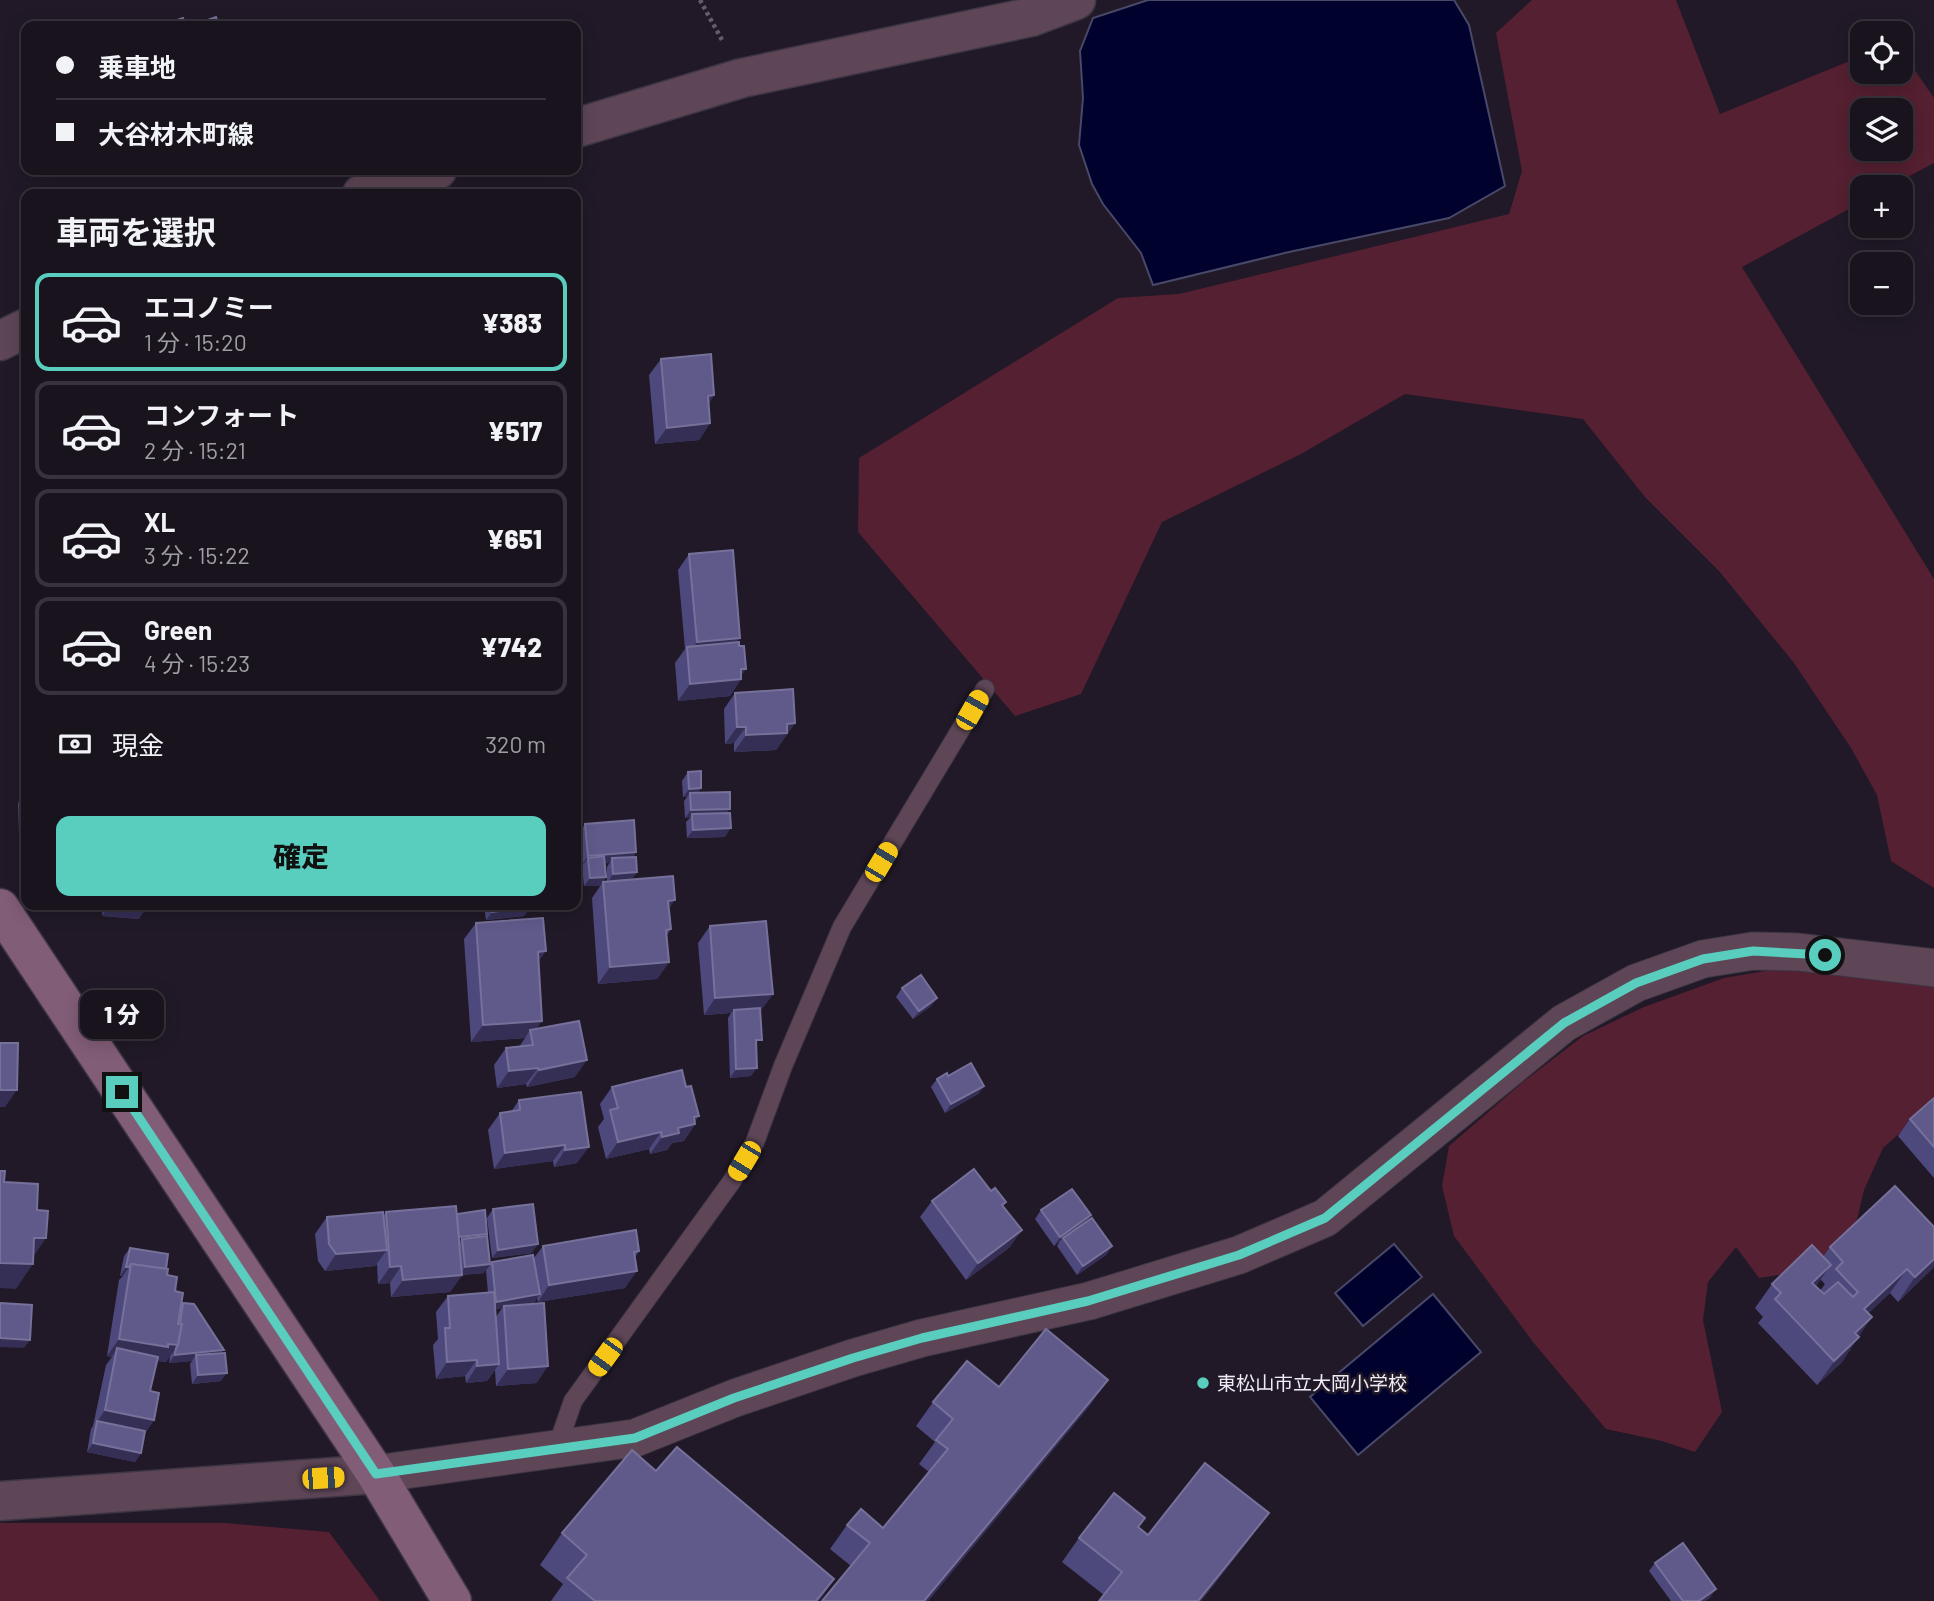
<!DOCTYPE html>
<html lang="ja">
<meta charset="utf-8">
<style>
body{margin:0;font-family:Barlow,"Noto Sans JP",sans-serif;background:#26202a;color:#f1f3f6;height:100vh;display:flex;flex-direction:column;font-size:26px;white-space:nowrap}
*{box-sizing:border-box;margin:0}
p{font-size:23px;color:#9f9ea4}
.icon{flex:none;width:38px;height:38px;fill:none;stroke:currentColor;stroke-width:2;stroke-linecap:round;stroke-linejoin:round}
.map{position:relative;flex:1;overflow:hidden}
.sheet{position:absolute;left:21px;top:189px;width:560px;height:721px;display:flex;flex-direction:column;background:#19131d;border-radius:14px;box-shadow:0 4px 18px #0003,0 0 0 2px #37323b}
.sheet>*{flex:none}
.top-card{position:absolute;left:21px;top:21px;width:560px;height:154px;border-radius:14px;box-shadow:0 4px 18px #0003,0 0 0 2px #37323b;display:grid;align-content:center;height:154px;padding:0 35px;background:#19131d}
.fabs{position:absolute;left:1850px;top:21px;display:grid;gap:14px}
.fabs a{display:grid;place-items:center;width:63px;height:63px;border-radius:14px;background:#19131d;box-shadow:0 4px 18px #0003,0 0 0 2px #37323b;font-size:35px}
.end{position:absolute;width:32px;height:32px;margin:-16px;border:9px solid #59cebf;background:#111;box-shadow:0 0 0 4px #111}
.from{border-radius:50%}
.bubble{position:absolute;height:49px;border-radius:14px;background:#19131d;box-shadow:0 4px 18px #0003,0 0 0 2px #37323b;font-size:23px;font-weight:800;line-height:49px;text-align:center}
.car{position:absolute;width:21px;height:42px;margin:-21px -10px;border-radius:9px;box-shadow:0 0 5px 2px #0007;background:linear-gradient(#f5c518 24%,#345 0 40%,#f5c518 0 76%,#345 0 86%,#f5c518 0)}
.top-card b{display:flex;align-items:center;gap:24px;height:66px;font-size:26px}
.top-card b+b{border-top:2px solid #37323b}
.top-card i{width:18px;height:18px;background:#f1f3f6}
ul{padding:0;list-style:none}
li{display:flex;align-items:center;gap:21px;height:98px;margin:0 14px 10px;padding:0 21px;border:4px solid #37323b;border-radius:14px}
li div{flex:1}
li b{display:block;font-size:26px}
li em{font-style:normal;font-weight:800}
li.on{border-color:#59cebf}
li>.icon{width:63px;height:63px;stroke-width:1.5}
h2{padding:0 35px;font-size:32px;line-height:84px}
.pay{display:flex;align-items:center;gap:18px;height:77px;padding:0 35px;font-size:26px}
.pay p{margin-inline-start:auto}
.button{display:flex;gap:14px;margin-top:auto;padding:14px 35px}
.button a{flex:1;height:80px;border-radius:14px;background:#59cebf;color:#111;font-size:28px;font-weight:800;line-height:80px;text-align:center}
.map>svg:first-child{display:block}
.green{fill:#552031;fill-rule:evenodd}
.water{fill:#00022d;stroke:#484868;stroke-width:2}
.lines{fill:none;stroke-linecap:round;stroke-linejoin:round}
.service-casing{stroke:#3e3644;stroke-width:20}
.minor-casing{stroke:#3e3644;stroke-width:39}
.tertiary-casing{stroke:#3e3644;stroke-width:41}
.secondary-casing{stroke:#3e3644;stroke-width:41}
.path{stroke:#645d69;stroke-width:4.5;stroke-dasharray:3.5 3.5;stroke-linecap:butt}
.service{stroke:#5e4657;stroke-width:18}
.minor{stroke:#5e4657;stroke-width:37}
.tertiary{stroke:#5e4657;stroke-width:38}
.secondary{stroke:#825d78;stroke-width:38}
.wall{fill:#4e497d;fill-rule:evenodd}
.shaded-wall{fill:#352f55}
.building{fill:#5f5a8a;stroke:#76719a;stroke-width:2}
.route{stroke:#59cebf;stroke-width:9}
.poi-dot{fill:#59cebf;stroke:#211927;stroke-width:2.5}
.labels{text-anchor:middle;stroke-width:5;stroke-linejoin:round;paint-order:stroke}
.poi-label{font-size:19px;fill:#efeaf3;stroke:#211927;text-anchor:start}
</style>
<div class="map">
<svg width="1934" height="1601" viewBox="0 0 1934 1601">
<rect width="100%" height="100%" fill="#211927"/>
<!-- green -->
<g class="green">
<path d="M1532 0H1676L1720 114 1862 56V72H1900L1901 50 1934 98V163L1889 187H1862V202L1742 267 1934 579V888L1891 861 1877 795 1851 748 1794 663 1719 571 1645 497 1583 419 1405 394 1301 454 1162 522 1081 694 1015 716 858 532 859 458 1118 298 1179 294 1509 214 1522 171 1496 33ZM1862 110H1900V149H1862Z"/>
<path d="M1789 967 1920 982 1934 986V1115L1926 1110 1883 1148 1864 1190 1851 1245 1830 1267 1759 1278 1736 1247 1708 1282 1703 1320 1722 1412 1695 1452 1662 1441 1606 1429 1533 1342 1454 1236 1442 1186 1449 1146 1523 1082 1583 1036 1644 1007 1724 978Z"/>
<path d="M0 1523H225L329 1532 380 1601H0Z"/>
</g>
<!-- water -->
<g class="water">
<path d="M1148 0H1454L1469 25 1505 186 1449 218 1289 252 1153 285 1141 253 1103 204 1092 184 1079 145 1083 98 1080 51 1093 18Z"/>
<path d="M1394 1244 1422 1277 1363 1326 1335 1293Z"/>
<path d="M1433 1294 1481 1352 1358 1455 1310 1397Z"/>
</g>
<g class="lines">
<defs>
<path id="service" d="M557 1447 573 1401 732 1181 755 1142 783 1066 842 927 985 689"/>
<path id="minor" d="M376 1474 635 1438 735 1398 853 1358 922 1338 1089 1301 1239 1255 1325 1218 1564 1023 1636 983 1703 959 1753 951 1798 952 1934 968"/>
<g id="tertiary">
<path d="M576 128 742 78 1031 17 1076 0"/>
<path d="M362 194 437 170"/>
<path d="M0 341 26 328"/>
<path d="M0 1501 376 1474"/>
</g>
<path id="secondary" d="M0 908 376 1474 452 1601"/>
</defs>
<!-- service casing -->
<use href="#service" class="service-casing"/>
<!-- minor casing -->
<use href="#minor" class="minor-casing"/>
<!-- tertiary casing -->
<use href="#tertiary" class="tertiary-casing"/>
<!-- secondary casing -->
<use href="#secondary" class="secondary-casing"/>
<!-- path -->
<path class="path" d="M700 0 722 40"/>
<!-- service -->
<use href="#service" class="service"/>
<!-- minor -->
<use href="#minor" class="minor"/>
<!-- tertiary -->
<use href="#tertiary" class="tertiary"/>
<!-- secondary -->
<use href="#secondary" class="secondary"/>
</g>
<!-- wall -->
<g class="wall">
<path d="M661 359 714 395 709 403 710 423 699 440 655 444 649 375Z"/>
<path d="M689 554 737 642 741 679 730 696 678 701 675 663 685 649 678 570Z"/>
<path d="M735 693 795 723 776 750 734 752V743L725 744 724 709Z"/>
<path d="M688 772 701 788 698 793 728 813 725 837 687 838 686 822 690 818H685L684 801 687 797H683L682 781Z"/>
<path d="M26 790V865L20 866 18 803Z"/>
<path d="M585 824 636 852 633 857 637 872 632 879 669 909 671 929 667 935 669 962 657 979 598 984 592 898 603 882 607 881V867L610 862 605 863 606 877 600 886H584L582 867 583 865H582L579 833Z"/>
<path d="M103 905H146L139 919 102 916Z"/>
<path d="M484 905H530V907L524 916 486 920Z"/>
<path d="M476 923 538 961 537 1029 575 1077 527 1087 526 1084 497 1088 494 1065 506 1048 519 1047 525 1038 471 1042 464 939Z"/>
<path d="M710 926 773 994 760 1011 756 1047 751 1076 730 1078 728 1018 731 1013 704 1015 698 943Z"/>
<path d="M902 988 937 998 931 1006 913 1019 896 997Z"/>
<path d="M937 1079 984 1086 978 1094 945 1113 931 1087Z"/>
<path d="M612 1087H686L695 1124 684 1141 672 1143 667 1150 650 1154 649 1149 606 1159 598 1127 604 1119 600 1104Z"/>
<path d="M581 1092 577 1163 554 1167 553 1161 494 1169 488 1130 500 1113 511 1112 519 1100Z"/>
<path d="M1934 1098V1178L1898 1136 1910 1119Z"/>
<path d="M991 1191 1006 1202 1003 1206 1010 1247 966 1280 920 1217 932 1201Z"/>
<path d="M493 1209 532 1253 492 1258 487 1218Z"/>
<path d="M1041 1210 1087 1221 1112 1246 1106 1255 1077 1275 1057 1246 1060 1241 1054 1246 1035 1219Z"/>
<path d="M386 1212 457 1214 487 1234 485 1236 484 1273 462 1275 450 1292 391 1297 390 1283 378 1284 377 1264 375 1266 325 1271 318 1261 315 1234 327 1217 384 1215Z"/>
<path d="M543 1246 639 1251 635 1257 625 1288 538 1302 537 1298 534 1303 526 1304 537 1383 496 1386 495 1370 487 1381 466 1383 465 1376 436 1379 433 1345 438 1339 436 1312 448 1296 488 1293 486 1270 492 1262 534 1258ZM502 1308 496 1317 495 1309Z"/>
<path d="M1830 1247 1933 1268 1898 1302 1890 1293 1868 1313 1858 1337 1842 1362 1817 1385 1758 1323 1763 1317 1755 1308 1772 1284 1823 1257ZM1820 1279 1825 1284 1820 1291 1816 1286Z"/>
<path d="M130 1248 166 1269 167 1275 181 1306 183 1303 222 1353 221 1381 192 1384 190 1364 192 1361 169 1363 170 1356 166 1362 158 1361 156 1363 150 1391 154 1420 145 1433 141 1453 135 1462 87 1452 91 1429 93 1426 106 1365 112 1357 107 1356 119 1280 123 1276H120L124 1256Z"/>
<path d="M999 1387 1091 1404 928 1601H822L851 1566 830 1549 847 1525 883 1528 929 1472 919 1464 935 1442 916 1426 933 1402Z"/>
<path d="M656 1471 834 1579 819 1601H551L563 1584 540 1565 562 1533Z"/>
<path d="M1139 1528 1148 1535 1251 1537 1201 1601H1099L1104 1595 1062 1562 1079 1538Z"/>
<path d="M1655 1563 1710 1598 1705 1601H1671L1649 1571Z"/>
</g>
<!-- shaded-wall -->
<g class="shaded-wall">
<path d="M714 395 703 411 708 396Z"/>
<path d="M710 423 699 440 655 444 667 428Z"/>
<path d="M740 638 728 654 688 655 697 642Z"/>
<path d="M741 669H746L739 679H741L730 696 678 701 690 684Z"/>
<path d="M795 723 776 750 734 752 746 735 787 724Z"/>
<path d="M737 727H746L734 743 725 744Z"/>
<path d="M701 788 695 797 690 793 687 797H683L689 789Z"/>
<path d="M730 809 724 817 692 814 690 818H685L691 810Z"/>
<path d="M731 828 725 837 687 838 693 830Z"/>
<path d="M636 852 630 860 612 858 610 862 588 864V858L583 865H582L588 856Z"/>
<path d="M26 856V865L20 866Z"/>
<path d="M637 872 631 881 608 882 613 874Z"/>
<path d="M606 877 600 886H584L590 878Z"/>
<path d="M675 900 663 917 668 901Z"/>
<path d="M108 907 145 910 139 919 102 916Z"/>
<path d="M530 907 524 916 486 920 492 912Z"/>
<path d="M546 951 534 968 538 952Z"/>
<path d="M669 962 657 979 598 984 610 967Z"/>
<path d="M773 994 761 1010 734 1013V1010L731 1013 704 1015 715 998Z"/>
<path d="M937 998 931 1006 913 1019 919 1011Z"/>
<path d="M542 1021 531 1037 530 1030 525 1038 471 1042 483 1025Z"/>
<path d="M587 1060 575 1077 527 1087 539 1070Z"/>
<path d="M538 1068 526 1084 497 1088 509 1071Z"/>
<path d="M757 1068 751 1076 730 1078 736 1069Z"/>
<path d="M984 1086 978 1094 945 1113 951 1104Z"/>
<path d="M0 1090H17L5 1107H0Z"/>
<path d="M699 1116 693 1125 695 1124 684 1141 672 1143 667 1150 650 1154 662 1137 694 1117Z"/>
<path d="M661 1132 649 1149 606 1159 618 1142Z"/>
<path d="M565 1145 553 1161 494 1169 505 1153Z"/>
<path d="M589 1147 577 1163 554 1167 565 1150Z"/>
<path d="M1091 1215 1085 1224 1063 1238 1060 1241 1054 1246 1060 1237Z"/>
<path d="M1022 1230 1010 1247 966 1280 978 1263Z"/>
<path d="M487 1234 481 1242 462 1239 457 1245V1237Z"/>
<path d="M34 1238H46L29 1263Z"/>
<path d="M538 1244 532 1253 492 1258 498 1250Z"/>
<path d="M1112 1246 1106 1255 1077 1275 1083 1266Z"/>
<path d="M387 1250 375 1266 325 1271 336 1254Z"/>
<path d="M1934 1259V1267L1933 1268 1898 1302 1915 1277Z"/>
<path d="M0 1263 33 1264 16 1289 0 1288Z"/>
<path d="M490 1264 484 1273 459 1275 465 1267Z"/>
<path d="M1831 1265 1814 1289 1812 1283Z"/>
<path d="M401 1266 390 1283 378 1284 390 1267Z"/>
<path d="M126 1267H129L123 1276H120Z"/>
<path d="M1907 1269 1890 1293 1847 1334 1864 1309Z"/>
<path d="M637 1271 625 1288 538 1302 549 1285Z"/>
<path d="M462 1275 450 1292 391 1297 403 1280Z"/>
<path d="M540 1294 534 1303 504 1308V1306L502 1308 490 1310 496 1302Z"/>
<path d="M1872 1317 1842 1362 1817 1385 1855 1333Z"/>
<path d="M0 1338 30 1340 24 1348 0 1347Z"/>
<path d="M119 1339 168 1344 178 1345 166 1362 158 1361 156 1364 117 1348 112 1357 107 1356Z"/>
<path d="M224 1350 218 1358 196 1355 192 1361 169 1363 175 1355Z"/>
<path d="M477 1360 465 1376 436 1379 447 1362Z"/>
<path d="M499 1364 487 1381 466 1383 477 1366Z"/>
<path d="M548 1366 537 1383 496 1386 508 1369Z"/>
<path d="M227 1373 221 1381 192 1384 198 1375Z"/>
<path d="M1108 1380 1091 1404 928 1601H924Z"/>
<path d="M105 1410 154 1420 142 1437 97 1422Z"/>
<path d="M93 1443 141 1453 135 1462 87 1452Z"/>
<path d="M1269 1513 1251 1537 1201 1601H1198Z"/>
<path d="M834 1579 819 1601H816Z"/>
<path d="M1716 1589 1710 1598 1705 1601H1699Z"/>
</g>
<!-- building -->
<g class="building">
<path d="M216 17 219 26H191Z"/>
<path d="M183 18 186 26H159Z"/>
<path d="M711 354 714 395 708 396 710 423 667 428 661 359Z"/>
<path d="M733 550 740 638 697 642 689 554Z"/>
<path d="M739 642V646H744L746 669H741V679L690 684 687 647Z"/>
<path d="M793 689 795 723 787 724V733L746 735V727H737L735 693Z"/>
<path d="M701 771V788L689 789 688 772Z"/>
<path d="M730 792V809L691 810 690 793Z"/>
<path d="M730 813 731 828 693 830 692 814Z"/>
<path d="M634 820 636 852 588 856 585 824Z"/>
<path d="M604 856 606 877 590 878 588 858Z"/>
<path d="M636 857 637 872 613 874 612 858Z"/>
<path d="M673 876 675 900 668 901 671 929 666 930 669 962 610 967 603 882Z"/>
<path d="M108 905H146L145 910 108 907Z"/>
<path d="M491 905H530V907L492 912Z"/>
<path d="M543 918 546 951 538 952 542 1021 483 1025 476 923Z"/>
<path d="M766 921 773 994 715 998 710 926Z"/>
<path d="M921 975 937 998 919 1011 902 988Z"/>
<path d="M760 1008 762 1040H756L757 1068 736 1069 734 1010Z"/>
<path d="M579 1021 587 1060 539 1070 538 1068 509 1071 506 1048 533 1045 530 1030Z"/>
<path d="M0 1043H18L17 1090H0Z"/>
<path d="M971 1063 984 1086 951 1104 937 1079 947 1073 948 1076Z"/>
<path d="M682 1070 686 1087 691 1086 699 1116 694 1117 695 1124 678 1128 679 1133 662 1137 661 1132 618 1142 610 1110 618 1108 612 1087Z"/>
<path d="M581 1092 589 1147 565 1150V1145L505 1153 500 1113 520 1110 519 1100Z"/>
<path d="M1934 1098V1147L1910 1119Z"/>
<path d="M974 1169 991 1191 995 1188 1006 1202 1002 1205 1022 1230 978 1263 932 1201Z"/>
<path d="M0 1171H5L4 1182 38 1184 37 1210 48 1211 46 1238H34L33 1264 0 1263Z"/>
<path d="M1895 1186 1934 1227V1259L1915 1277 1907 1269 1864 1309 1872 1317 1855 1333 1859 1337 1834 1361 1775 1299 1781 1293 1772 1284 1812 1245 1831 1265 1812 1283 1824 1294 1838 1282 1853 1297 1858 1292 1836 1269 1843 1262 1830 1247Z"/>
<path d="M1072 1189 1091 1215 1060 1237 1041 1210Z"/>
<path d="M533 1204 538 1244 498 1250 493 1209Z"/>
<path d="M456 1206 462 1275 403 1280 401 1266 390 1267 386 1212Z"/>
<path d="M485 1210 487 1234 459 1237 457 1214Z"/>
<path d="M383 1212 387 1250 336 1254 329 1244 327 1217Z"/>
<path d="M1092 1218 1112 1246 1083 1266 1063 1238Z"/>
<path d="M636 1230 639 1251 634 1252 637 1271 549 1285 543 1246Z"/>
<path d="M487 1236 490 1264 465 1267 462 1239Z"/>
<path d="M130 1248 168 1254 166 1269 131 1264 129 1267H126Z"/>
<path d="M533 1255 540 1294 496 1302 492 1262Z"/>
<path d="M131 1264 168 1269 167 1275 177 1277 175 1291 183 1293 178 1324H182L178 1345 168 1344V1347L119 1339Z"/>
<path d="M494 1292 499 1364 477 1366V1360L447 1362 445 1328H450L448 1296Z"/>
<path d="M0 1303 32 1305 30 1340 0 1338Z"/>
<path d="M183 1303 194 1304 224 1350 175 1355 176 1348 178 1345 182 1324H180Z"/>
<path d="M544 1303 548 1366 508 1369 504 1306Z"/>
<path d="M1046 1329 1108 1380 924 1601H822L870 1543 847 1525 861 1509 883 1528 948 1449 936 1440 953 1419 933 1402 967 1361 999 1387Z"/>
<path d="M117 1348 158 1357 150 1391 159 1393 154 1420 105 1410Z"/>
<path d="M225 1353 227 1373 198 1375 196 1355Z"/>
<path d="M97 1421 145 1431 141 1453 93 1443Z"/>
<path d="M677 1447 834 1579 816 1601H595L567 1578 587 1555 562 1533 632 1450 656 1471Z"/>
<path d="M1205 1463 1269 1513 1198 1601H1099L1122 1572 1079 1538 1114 1493 1145 1518 1138 1527 1148 1535Z"/>
<path d="M1683 1543 1716 1589 1699 1601H1683L1655 1563Z"/>
</g>
<g class="lines">
<!-- route -->
<path class="route" d="M122 1092 376 1474 635 1438 734 1398 853 1358 922 1338 1088 1301 1239 1255 1325 1218 1564 1023 1636 983 1703 959 1753 951 1825 955"/>
</g>
<!-- markers -->
<circle class="poi-dot" cx="1203" cy="1383" r="7"/>
<g class="labels">
<!-- poi labels -->
<g class="poi-label">
<text x="1217" y="1390">東松山市立大岡小学校</text>
</g>
</g>
</svg>
<div class="fabs">
<a><svg class="icon" aria-label="locate" viewBox="0 0 24 24"><circle cx="12" cy="12" r="6"/><path d="M12 2v4M12 18v4M2 12h4M18 12h4"/></svg></a>
<a><svg class="icon" aria-label="layers" viewBox="0 0 24 24"><path d="M12 4l9 5-9 5-9-5zM3 14l9 5 9-5"/></svg></a>
<a>+</a>
<a>−</a>
</div>
<i class="end from" style="left:1825px;top:955px"></i>
<i class="end" style="left:122px;top:1092px"></i>
<div class="bubble" style="left:80px;top:990px;width:84px">1 分</div>
<i class="car" style="left:972px;top:710px;rotate:30deg"></i>
<i class="car" style="left:881px;top:862px;rotate:31deg"></i>
<i class="car" style="left:744px;top:1161px;rotate:211deg"></i>
<i class="car" style="left:605px;top:1357px;rotate:216deg"></i>
<i class="car" style="left:323px;top:1478px;rotate:86deg"></i>
<div class="top-card">
<b><i class="from"></i>乗車地</b>
<b><i></i>大谷材木町線</b>
</div>
<section class="sheet">
<h2>車両を選択</h2>
<ul>
<li class="on"><svg class="icon" aria-label="car" viewBox="0 0 24 24"><path d="M5 17H2v-5l4-1 3-4h7l3 4 3 1v5h-3M9 17h6M6 11h13"/><circle cx="7" cy="17" r="2"/><circle cx="17" cy="17" r="2"/></svg><div><b>エコノミー</b><p>1 分 · 15:20</p></div><em>¥383</em></li>
<li><svg class="icon" aria-label="car" viewBox="0 0 24 24"><path d="M5 17H2v-5l4-1 3-4h7l3 4 3 1v5h-3M9 17h6M6 11h13"/><circle cx="7" cy="17" r="2"/><circle cx="17" cy="17" r="2"/></svg><div><b>コンフォート</b><p>2 分 · 15:21</p></div><em>¥517</em></li>
<li><svg class="icon" aria-label="car" viewBox="0 0 24 24"><path d="M5 17H2v-5l4-1 3-4h7l3 4 3 1v5h-3M9 17h6M6 11h13"/><circle cx="7" cy="17" r="2"/><circle cx="17" cy="17" r="2"/></svg><div><b>XL</b><p>3 分 · 15:22</p></div><em>¥651</em></li>
<li><svg class="icon" aria-label="car" viewBox="0 0 24 24"><path d="M5 17H2v-5l4-1 3-4h7l3 4 3 1v5h-3M9 17h6M6 11h13"/><circle cx="7" cy="17" r="2"/><circle cx="17" cy="17" r="2"/></svg><div><b>Green</b><p>4 分 · 15:23</p></div><em>¥742</em></li>
</ul>
<div class="pay"><svg class="icon" aria-label="cash" viewBox="0 0 24 24"><path d="M3 7h18v10H3z"/><circle cx="12" cy="12" r="2"/></svg>現金<p>320 m</p></div>
<div class="button"><a>確定</a></div>
</section>
</div>
